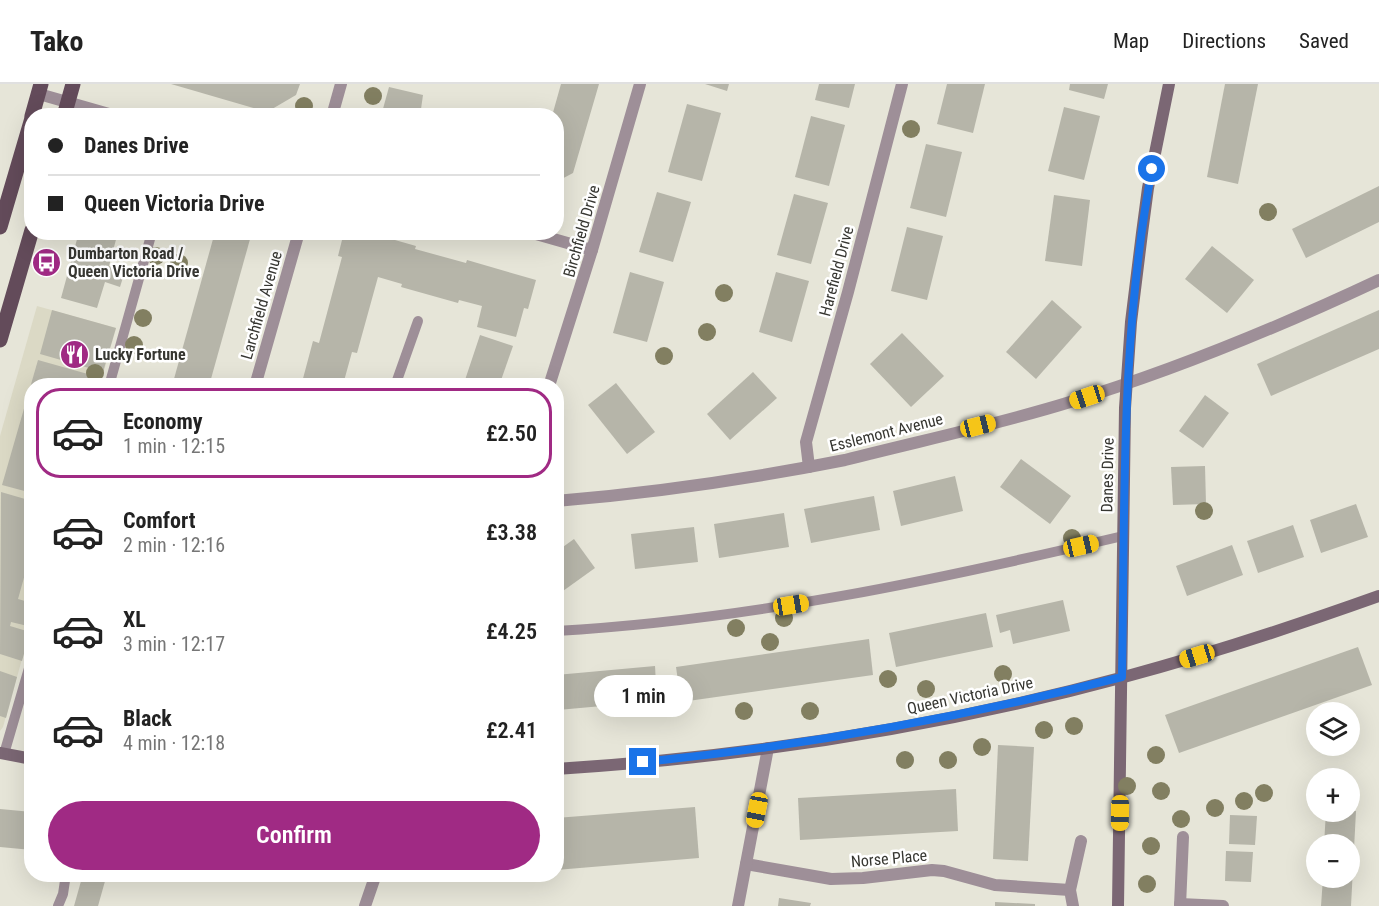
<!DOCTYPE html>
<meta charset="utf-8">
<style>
body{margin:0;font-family:"Roboto Condensed",sans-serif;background:#f6f6f6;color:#222;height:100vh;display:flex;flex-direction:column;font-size:22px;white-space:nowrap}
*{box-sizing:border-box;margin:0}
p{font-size:20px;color:#767676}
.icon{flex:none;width:33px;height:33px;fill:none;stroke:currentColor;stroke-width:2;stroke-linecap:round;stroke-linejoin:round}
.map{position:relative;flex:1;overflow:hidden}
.panel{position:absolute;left:24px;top:294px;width:540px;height:504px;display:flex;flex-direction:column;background:#fff;border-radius:24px;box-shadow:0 6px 24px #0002}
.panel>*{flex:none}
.top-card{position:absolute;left:24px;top:24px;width:540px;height:132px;border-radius:24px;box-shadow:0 6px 24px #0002;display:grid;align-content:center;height:132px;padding:0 24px;background:#fff}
.fabs{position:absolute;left:1306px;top:618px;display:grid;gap:12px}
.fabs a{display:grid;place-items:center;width:54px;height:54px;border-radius:50%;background:#fff;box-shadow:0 6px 24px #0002;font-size:30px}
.end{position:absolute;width:27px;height:27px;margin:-14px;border:8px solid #1a73e8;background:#fff;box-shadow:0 0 0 3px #fff}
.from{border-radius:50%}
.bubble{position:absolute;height:42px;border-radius:21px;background:#fff;box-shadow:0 6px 24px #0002;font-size:20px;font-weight:600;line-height:42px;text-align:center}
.car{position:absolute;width:18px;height:36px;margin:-18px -9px;border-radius:8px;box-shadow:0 0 4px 2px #0007;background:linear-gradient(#f5c518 24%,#345 0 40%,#f5c518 0 76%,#345 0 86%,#f5c518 0)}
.top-card b{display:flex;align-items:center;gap:21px;height:57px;font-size:22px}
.top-card b+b{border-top:2px solid #e0e0e0}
.top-card i{width:15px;height:15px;background:#222}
ul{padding:10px 0 0;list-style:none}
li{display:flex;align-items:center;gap:18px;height:90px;margin:0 12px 9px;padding:0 12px;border:3px solid transparent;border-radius:24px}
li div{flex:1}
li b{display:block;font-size:22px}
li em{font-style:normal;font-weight:600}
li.current{border-color:#a02a84}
li>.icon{width:54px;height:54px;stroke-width:1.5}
.primary-button{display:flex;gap:12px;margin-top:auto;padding:12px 24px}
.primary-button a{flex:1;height:69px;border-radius:36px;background:#a02a84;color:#fff;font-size:24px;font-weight:600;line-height:69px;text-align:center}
header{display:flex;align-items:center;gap:36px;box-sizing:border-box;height:84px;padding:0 30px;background:#fff;border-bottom:2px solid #e0e0e0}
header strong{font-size:28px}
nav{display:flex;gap:33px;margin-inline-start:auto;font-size:21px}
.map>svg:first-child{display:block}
.built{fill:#dbd9c5}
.building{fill:#b6b5a9}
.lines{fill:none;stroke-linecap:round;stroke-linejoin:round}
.lane{stroke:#9e8f98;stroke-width:10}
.street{stroke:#9e8f98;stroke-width:12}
.secondary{stroke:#7b6774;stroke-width:12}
.primary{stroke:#634b5a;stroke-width:15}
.tree{fill:#827f61}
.route{stroke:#1a73e8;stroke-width:8}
.labels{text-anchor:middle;stroke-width:5;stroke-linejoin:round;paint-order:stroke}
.street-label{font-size:16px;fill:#363631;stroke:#fff}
.poi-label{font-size:16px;font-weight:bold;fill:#363631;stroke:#fff;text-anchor:start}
</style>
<header>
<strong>Tako</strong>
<nav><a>Map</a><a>Directions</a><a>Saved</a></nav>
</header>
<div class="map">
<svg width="1379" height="822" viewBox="0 0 1379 822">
<rect width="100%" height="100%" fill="#e6e5d8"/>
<!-- built -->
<path class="built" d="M37 222 116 244 100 301 32 302 31 543 3 643 0 647V352Z"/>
<!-- building -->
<g class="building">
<path d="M171 0H300L296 11 267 28Z"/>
<path d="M561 0H599L573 89 556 98V32H552Z"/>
<path d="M705 0H729L727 7Z"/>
<path d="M819 0H855L849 24 815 16Z"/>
<path d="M947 0H985L973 49 937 40Z"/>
<path d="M1070 0H1108L1104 15 1069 6Z"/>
<path d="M1225 0H1258L1238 100 1207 93Z"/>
<path d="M389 3 423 11 420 32H381Z"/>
<path d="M687 20 721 29 702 97 668 88Z"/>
<path d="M1064 23 1100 32 1084 96 1048 87Z"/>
<path d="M811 32 845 41 829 102 795 93Z"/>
<path d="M926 60 962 68 946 133 910 124Z"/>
<path d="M1379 102V138L1306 174 1292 145Z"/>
<path d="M657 108 691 118 673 178 639 168Z"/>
<path d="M794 110 828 119 811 180 777 171Z"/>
<path d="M1054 111 1090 116 1082 182 1045 177Z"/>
<path d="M907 143 943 152 927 216 891 207Z"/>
<path d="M79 148H118L109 182 125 187 120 203 105 198 97 224 61 214Z"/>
<path d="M215 148H252L209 302H172Z"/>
<path d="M344 148H367L416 162 415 165 466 179 467 176 536 196 528 225 524 224 516 253 477 243 482 222 459 216 458 219 401 203 402 200 378 193 357 269 352 268 344 297 359 302H301L313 257 319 259 342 173 338 172Z"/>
<path d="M1212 162 1254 196 1227 229 1185 195Z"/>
<path d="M630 188 664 198 647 258 613 249Z"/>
<path d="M776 188 809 197 792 258 759 248Z"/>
<path d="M1052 216 1082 243 1036 295 1006 268Z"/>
<path d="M52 226 116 244 103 288 40 270Z"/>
<path d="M1379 226V265L1271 312 1257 280Z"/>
<path d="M902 249 944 292 911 323 870 280Z"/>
<path d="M480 251 513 262 499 302H463Z"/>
<path d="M38 276 102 294 100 302H32V409L2 401Z"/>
<path d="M753 288 777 314 730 356 707 330Z"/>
<path d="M616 299 655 348 627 370 588 321Z"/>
<path d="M1205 311 1229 329 1203 364 1179 347Z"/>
<path d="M1021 375 1071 412 1050 440 1000 403Z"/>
<path d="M1205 382 1206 420 1173 421 1171 383Z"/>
<path d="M955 392 963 427 901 442 893 407Z"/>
<path d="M1 408 32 417V465L18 515 32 519V543L11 538 10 542 30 548 22 577 0 570Z"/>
<path d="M874 412 880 446 811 459 804 425Z"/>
<path d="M1356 420 1368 453 1321 469 1310 436Z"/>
<path d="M784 429 789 463 719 474 714 440Z"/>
<path d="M1293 441 1304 473 1258 489 1247 457Z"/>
<path d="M694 443 698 478 635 485 631 450Z"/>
<path d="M574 455 595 484 556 512V468Z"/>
<path d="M1232 461 1243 491 1187 512 1176 482Z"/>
<path d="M1063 516 1070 547 1013 560 1010 546 1000 549 996 531Z"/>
<path d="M986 529 993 563 896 583 889 549Z"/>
<path d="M869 555 873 591 681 618 676 583Z"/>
<path d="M1358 563 1372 601 1179 669 1165 631Z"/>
<path d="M655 582 657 617 558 626 556 591Z"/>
<path d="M0 587 17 593 6 634 0 632Z"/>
<path d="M998 661 1034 663 1028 777 993 775Z"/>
<path d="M956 705 958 747 800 756 798 714Z"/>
<path d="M695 723 699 774 556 786V734Z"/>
<path d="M0 725 32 728V766L0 763Z"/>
<path d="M1356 727 1351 822H1321L1323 794H1350V760H1324L1326 728Z"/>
<path d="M1230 731 1257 732 1255 761 1229 760Z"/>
<path d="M1226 767 1253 768 1251 798 1225 797Z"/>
<path d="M83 790H107L98 822H74Z"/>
<path d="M424 790H472V792L424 796Z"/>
<path d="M779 814 811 819 810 822H778Z"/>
<path d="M995 818 1035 820V822H995Z"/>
</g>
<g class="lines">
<!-- lane -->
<g class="lane">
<path d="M109 302 152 148"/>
<path d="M395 302 418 237"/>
<path d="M556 547C749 536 936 496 1123 452"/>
<path d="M4 670 32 574"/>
<path d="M58 822 63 810 66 790"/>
</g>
<!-- street -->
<g class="street">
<path d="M39 10 116 32"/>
<path d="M332 32 341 0"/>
<path d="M529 148 592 166"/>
<path d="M255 302 299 148"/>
<path d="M549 302 592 166 640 0"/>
<path d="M809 383 806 358 848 208 902 0"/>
<path d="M556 417C653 409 749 395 845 376 919 357 996 341 1070 318 1175 286 1279 243 1379 196"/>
<path d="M746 780 831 795 863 794 932 786 944 787 995 801 1070 806"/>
<path d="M1180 820 1223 822"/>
<path d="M365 822 376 790"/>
<path d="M738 822 768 664"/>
<path d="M1073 822 1070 806 1081 757"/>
<path d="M1180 822 1183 753"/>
</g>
<!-- secondary -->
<g class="secondary">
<path d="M0 669 32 675"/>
<path d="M556 685C747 673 939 643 1124 593 1210 570 1295 542 1379 512"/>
<path d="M1118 822 1125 324 1131 238 1142 149 1148 104 1169 0"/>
</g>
<!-- primary -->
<g class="primary">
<path d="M32 32 41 0"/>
<path d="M64 32 73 0"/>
<path d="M0 143 32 34"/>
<path d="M0 256 32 146"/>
</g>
</g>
<!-- trees -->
<g class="tree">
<circle cx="373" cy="12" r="9"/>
<circle cx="304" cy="22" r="9"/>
<circle cx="911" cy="45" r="9"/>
<circle cx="1268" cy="128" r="9"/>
<circle cx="156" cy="172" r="9"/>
<circle cx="179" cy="179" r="9"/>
<circle cx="724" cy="209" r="9"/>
<circle cx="143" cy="234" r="9"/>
<circle cx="707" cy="248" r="9"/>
<circle cx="134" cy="261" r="9"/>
<circle cx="664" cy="272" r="9"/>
<circle cx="95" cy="289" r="9"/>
<circle cx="1204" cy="427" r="9"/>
<circle cx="1072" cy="454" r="9"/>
<circle cx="784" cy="534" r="9"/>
<circle cx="736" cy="544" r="9"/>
<circle cx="770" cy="558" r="9"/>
<circle cx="1003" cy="590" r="9"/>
<circle cx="888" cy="595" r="9"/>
<circle cx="926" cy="605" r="9"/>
<circle cx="744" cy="627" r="9"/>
<circle cx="810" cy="627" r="9"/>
<circle cx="1074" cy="642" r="9"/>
<circle cx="1044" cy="646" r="9"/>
<circle cx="982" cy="663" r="9"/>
<circle cx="1156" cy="671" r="9"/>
<circle cx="905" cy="676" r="9"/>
<circle cx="948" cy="676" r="9"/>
<circle cx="1127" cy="702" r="9"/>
<circle cx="1161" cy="707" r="9"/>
<circle cx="1264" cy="709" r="9"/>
<circle cx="1244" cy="717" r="9"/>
<circle cx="1215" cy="724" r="9"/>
<circle cx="1181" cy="735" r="9"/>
<circle cx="1151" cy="762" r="9"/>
<circle cx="1147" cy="800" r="9"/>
</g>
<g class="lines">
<!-- route -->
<path class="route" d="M643 678C805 662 964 633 1122 593 1125 423 1120 253 1152 85"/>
</g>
<!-- icons -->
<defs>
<symbol id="bus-disc" viewBox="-11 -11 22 22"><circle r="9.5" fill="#a02a84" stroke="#fff"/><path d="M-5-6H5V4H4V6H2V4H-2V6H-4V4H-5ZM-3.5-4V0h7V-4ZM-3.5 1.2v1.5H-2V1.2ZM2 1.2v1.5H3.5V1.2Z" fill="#fff"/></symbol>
<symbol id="restaurant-disc" viewBox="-11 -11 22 22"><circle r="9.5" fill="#a02a84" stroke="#fff"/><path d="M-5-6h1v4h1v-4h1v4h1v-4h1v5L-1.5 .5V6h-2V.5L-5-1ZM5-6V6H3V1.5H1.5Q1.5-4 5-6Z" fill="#fff"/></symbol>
</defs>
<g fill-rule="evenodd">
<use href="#bus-disc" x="30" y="162" width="33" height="33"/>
<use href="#restaurant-disc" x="58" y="254" width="33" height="33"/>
</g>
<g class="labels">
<!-- street labels -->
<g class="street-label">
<text transform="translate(581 147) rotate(-74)" y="6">Birchfield Drive</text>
<text transform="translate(836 187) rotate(-75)" y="6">Harefield Drive</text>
<text transform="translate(261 221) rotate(-74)" y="6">Larchfield Avenue</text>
<text transform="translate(886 348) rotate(-14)" y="6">Esslemont Avenue</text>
<text transform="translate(1107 391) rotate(-89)" y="6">Danes Drive</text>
<text transform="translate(970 611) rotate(-12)" y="6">Queen Victoria Drive</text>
<text transform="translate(889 774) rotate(-5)" y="6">Norse Place</text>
</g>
<!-- poi labels -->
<g class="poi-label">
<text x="68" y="175">Dumbarton Road /<tspan x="68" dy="18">Queen Victoria Drive</tspan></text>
<text x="95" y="276">Lucky Fortune</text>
</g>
</g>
</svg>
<div class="fabs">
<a><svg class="icon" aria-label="layers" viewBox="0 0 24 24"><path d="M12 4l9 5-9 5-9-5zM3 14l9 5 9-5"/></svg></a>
<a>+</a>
<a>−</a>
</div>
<i class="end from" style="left:1152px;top:85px"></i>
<i class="end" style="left:643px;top:678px"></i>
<div class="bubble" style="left:594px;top:591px;width:99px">1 min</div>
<i class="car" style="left:1087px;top:313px;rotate:252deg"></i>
<i class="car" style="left:978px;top:342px;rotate:76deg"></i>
<i class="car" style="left:1081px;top:462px;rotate:77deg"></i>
<i class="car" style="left:791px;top:521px;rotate:81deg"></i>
<i class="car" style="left:1197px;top:572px;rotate:253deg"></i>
<i class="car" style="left:757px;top:726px;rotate:191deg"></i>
<i class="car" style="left:1120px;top:729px;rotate:181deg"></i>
<div class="top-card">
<b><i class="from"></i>Danes Drive</b>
<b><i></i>Queen Victoria Drive</b>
</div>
<section class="panel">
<ul>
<li class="current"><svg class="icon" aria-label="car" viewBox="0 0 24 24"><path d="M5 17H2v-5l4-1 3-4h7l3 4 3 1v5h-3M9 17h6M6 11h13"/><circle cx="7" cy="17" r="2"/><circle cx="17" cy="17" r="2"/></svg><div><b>Economy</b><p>1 min · 12:15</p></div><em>£2.50</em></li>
<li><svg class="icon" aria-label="car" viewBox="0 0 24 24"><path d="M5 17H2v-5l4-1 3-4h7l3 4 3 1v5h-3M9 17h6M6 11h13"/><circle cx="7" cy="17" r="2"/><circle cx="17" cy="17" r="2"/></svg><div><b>Comfort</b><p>2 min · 12:16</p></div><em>£3.38</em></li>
<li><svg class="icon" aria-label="car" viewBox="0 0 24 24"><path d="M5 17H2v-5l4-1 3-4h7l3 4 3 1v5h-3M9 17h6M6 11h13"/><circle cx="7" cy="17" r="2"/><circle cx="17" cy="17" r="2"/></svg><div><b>XL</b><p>3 min · 12:17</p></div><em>£4.25</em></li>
<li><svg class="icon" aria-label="car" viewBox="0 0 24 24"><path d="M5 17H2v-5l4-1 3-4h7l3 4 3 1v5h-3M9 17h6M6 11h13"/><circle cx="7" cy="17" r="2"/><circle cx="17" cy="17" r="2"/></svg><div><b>Black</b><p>4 min · 12:18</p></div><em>£2.41</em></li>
</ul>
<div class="primary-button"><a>Confirm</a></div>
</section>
</div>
